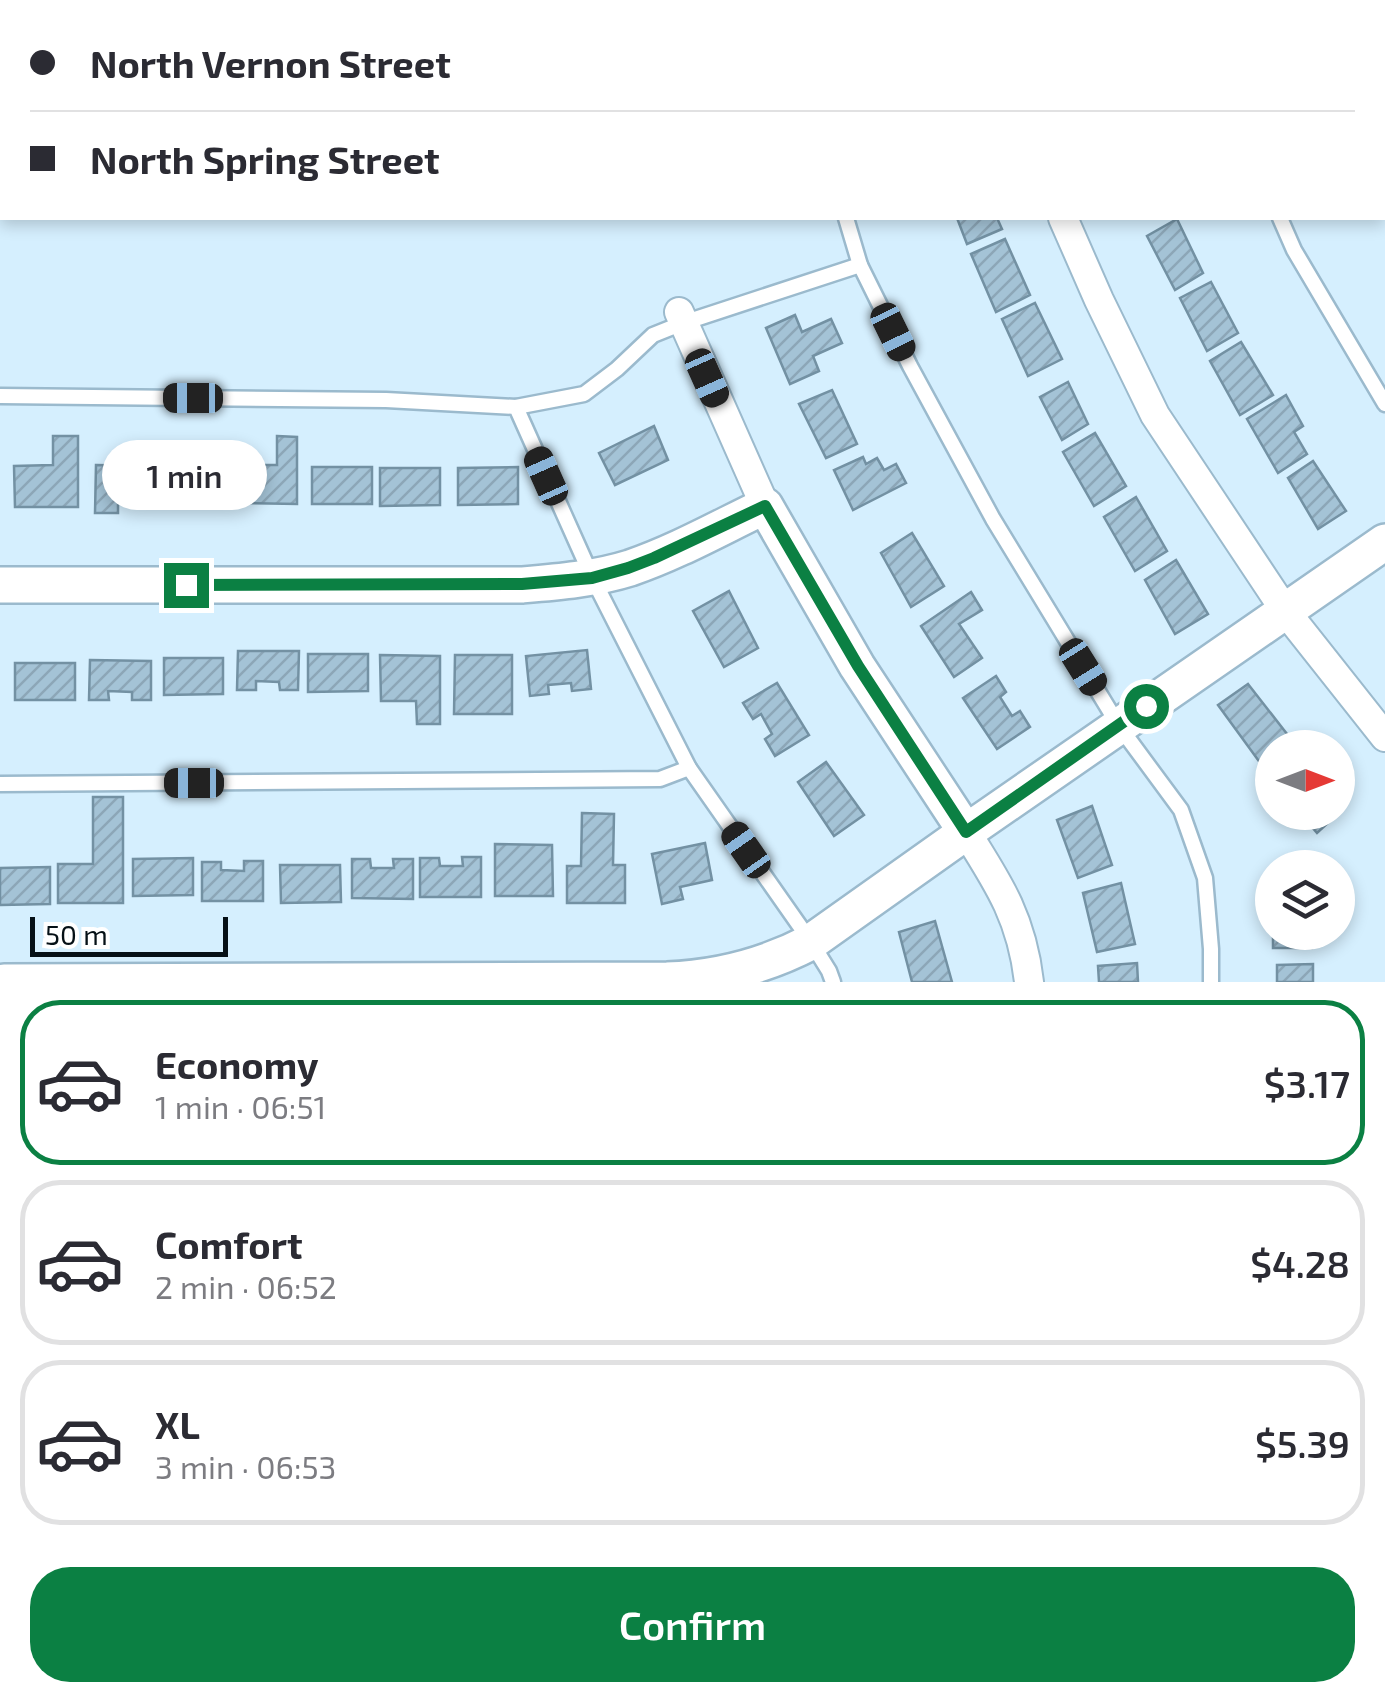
<!DOCTYPE html>
<meta charset="utf-8">
<style>
body{margin:0;font-family:"Exo 2",sans-serif;background:#f2f2f3;color:#2b2b33;height:100vh;display:flex;flex-direction:column;font-size:38px;white-space:nowrap}
*{box-sizing:border-box;margin:0}
p{font-size:32px;color:#7c7c81}
.icon{flex:none;width:55px;height:55px;fill:none;stroke:currentColor;stroke-width:2;stroke-linecap:round;stroke-linejoin:round}
.map{position:relative;height:982px;overflow:hidden}
.side{display:flex;flex-direction:column;background:#fff;flex:1}
.side>*{flex:none}
.guide{position:absolute;left:0px;top:0px;width:1385px;height:220px;box-shadow:0 5px 15px #0003;display:grid;align-content:center;height:220px;padding:0 30px;background:#fff}
.needle{width:65px;rotate:90deg}
.tools{position:absolute;left:1255px;top:730px;display:grid;gap:20px}
.tools a{display:grid;place-items:center;width:100px;height:100px;border-radius:50%;background:#fff;box-shadow:0 5px 15px #0003;font-size:50px}
.scale{position:absolute;left:30px;bottom:25px;width:198px;box-sizing:border-box;padding-left:10px;border:5px solid #051016;border-top:0;font-size:28px;line-height:35px;white-space:nowrap;color:#051016;-webkit-text-stroke:8px #fff;paint-order:stroke}
.end{position:absolute;width:45px;height:45px;margin:-22px;border:12px solid #0b8043;background:#fff;box-shadow:0 0 0 5px #fff}
.from{border-radius:50%}
.bubble{position:absolute;height:70px;border-radius:35px;background:#fff;box-shadow:0 5px 15px #0003;font-size:32px;font-weight:600;line-height:70px;text-align:center}
.car{position:absolute;width:30px;height:60px;margin:-30px -15px;border-radius:12px;box-shadow:0 0 8px 2px #0007;background:linear-gradient(#222 24%,#8ab4d8 0 40%,#222 0 76%,#8ab4d8 0 86%,#222 0)}
.guide b{display:flex;align-items:center;gap:35px;height:95px;font-size:38px}
.guide b+b{border-top:2px solid #e1e1e2}
.guide i{width:25px;height:25px;background:#2b2b33}
ul{padding:18px 0 0;list-style:none}
li{display:flex;align-items:center;gap:30px;height:165px;margin:0 20px 15px;padding:0 10px;border:5px solid #e1e1e2;border-radius:40px}
li div{flex:1}
li b{display:block;font-size:38px}
li em{font-style:normal;font-weight:600}
li.active{border-color:#0b8043}
li>.icon{width:90px;height:90px;stroke-width:1.5}
.action{display:flex;gap:20px;margin-top:auto;padding:20px 30px}
.action a{flex:1;height:115px;border-radius:40px;background:#0b8043;color:#fff;font-size:40px;font-weight:600;line-height:115px;text-align:center}
.map>svg:first-child{display:block}
.building{fill:url(#building-hatch);stroke:#7391a3;stroke-width:2.5}
.lines{fill:none;stroke-linecap:round;stroke-linejoin:round}
.service-casing{stroke:#9bbacd;stroke-width:19}
.minor-casing{stroke:#9bbacd;stroke-width:32}
.tertiary-casing{stroke:#9bbacd;stroke-width:40}
.service{stroke:#fff;stroke-width:14}
.minor{stroke:#fff;stroke-width:28}
.tertiary{stroke:#fff;stroke-width:35}
.route{stroke:#0b8043;stroke-width:12}
</style>
<div class="map">
<svg width="1385" height="982" viewBox="0 0 1385 982">
<defs>
<pattern id="building-hatch" width="6" height="6" patternUnits="userSpaceOnUse" patternTransform="scale(2.5)"><rect width="6" height="6" fill="#a4c3d6"/><path d="M-1 1l2-2M0 6l6-6M5 7l2-2" fill="none" stroke="#8ca6b7"/></pattern>
</defs>
<rect width="100%" height="100%" fill="#d5effe"/>
<!-- building -->
<g class="building">
<path d="M957 218H997L1002 229 967 244Z"/>
<path d="M1177 219 1203 273 1175 290 1147 236Z"/>
<path d="M1005 239 1030 295 996 312 971 254Z"/>
<path d="M1211 282 1238 333 1207 351 1180 298Z"/>
<path d="M1035 303 1062 359 1028 376 1002 319Z"/>
<path d="M795 315 802 332 831 319 842 343 813 356 819 371 790 384 766 328Z"/>
<path d="M1241 342 1273 395 1240 415 1210 361Z"/>
<path d="M1068 382 1088 424 1062 440 1040 397Z"/>
<path d="M832 390 857 444 826 458 799 404Z"/>
<path d="M1286 395 1303 426 1294 432 1307 454 1278 473 1247 419Z"/>
<path d="M654 426 668 460 615 485 599 453Z"/>
<path d="M1095 433 1126 486 1094 506 1063 452Z"/>
<path d="M53 436H78V507H15L14 466 53 465Z"/>
<path d="M277 436 297 437V504L237 503 236 465H277Z"/>
<path d="M863 457 866 464 877 458 884 470 896 464 906 483 853 510 834 470Z"/>
<path d="M1313 461 1346 511 1318 529 1288 478Z"/>
<path d="M96 465 150 466 149 500 118 501V513H95Z"/>
<rect x="312" y="467" width="60" height="37"/>
<path d="M518 467V504L458 505V468Z"/>
<path d="M380 468H440V505L380 506Z"/>
<path d="M222 470V508H163L162 471Z"/>
<path d="M1136 497 1167 551 1135 571 1104 517Z"/>
<path d="M912 533 944 586 911 607 881 553Z"/>
<path d="M1176 560 1208 614 1175 634 1145 580Z"/>
<path d="M729 591 758 648 724 667 693 611Z"/>
<path d="M971 592 982 610 959 624 982 658 954 677 921 626Z"/>
<path d="M587 650 591 689 572 691 571 683 548 685 549 694 530 696 526 656Z"/>
<path d="M238 651H299L298 690H280L279 682 256 681V690H237Z"/>
<path d="M308 654H368V691L308 692Z"/>
<path d="M380 655 440 656V724H417L416 701H381Z"/>
<path d="M455 655H512V714H454Z"/>
<path d="M164 658H223V694L164 695Z"/>
<path d="M90 660 151 661V700H132V692L108 691 109 700H89Z"/>
<rect x="15" y="663" width="60" height="37"/>
<path d="M996 676 1006 692 1000 697 1012 716 1020 711 1030 727 997 749 963 698Z"/>
<path d="M777 683 809 735 775 756 765 739 772 734 761 714 753 719 743 703Z"/>
<path d="M1248 684 1291 739 1281 748H1272V754L1261 764 1218 705Z"/>
<path d="M826 762 864 815 834 836 798 782Z"/>
<path d="M93 797H123V903H58V864H93Z"/>
<path d="M1338 802 1343 809 1317 833 1299 812H1338Z"/>
<path d="M1092 806 1112 865 1078 878 1057 820Z"/>
<path d="M582 813 614 814 613 865H625V903H567V866H581Z"/>
<path d="M705 843 712 880 680 887 683 899 662 904 652 854Z"/>
<path d="M495 844 552 845 553 896H495Z"/>
<path d="M462 857H481V897H420V858H439L440 866H463Z"/>
<path d="M193 858V895L133 896V859Z"/>
<path d="M352 859H370L371 868H394L393 859H413V899L352 898Z"/>
<path d="M244 861H263V901H202V862H221V870L244 871Z"/>
<path d="M280 865H340L341 902 281 903Z"/>
<path d="M50 867V904L0 905V868Z"/>
<path d="M1121 883 1135 944 1097 952 1083 893Z"/>
<path d="M935 921 952 982H912L899 932Z"/>
<rect x="1273" y="932" width="39" height="16"/>
<path d="M1137 963 1138 982H1099L1098 966Z"/>
<path d="M1313 964V982H1277V965Z"/>
</g>
<g class="lines">
<defs>
<g id="service">
<path d="M779 0 780 2"/>
<path d="M1191 0 1192 2"/>
<path d="M846 218 860 265 910 366 993 519 1119 726 1181 810 1205 878 1211 949V982"/>
<path d="M1280 218 1294 250 1385 404"/>
<path d="M0 396 386 400 516 407 592 577 689 768 811 942 829 971 833 982"/>
<path d="M516 407 584 394 617 369 653 335 683 323 860 265"/>
<path d="M0 784 660 779 689 768"/>
</g>
<g id="minor">
<path d="M982 0 983 2"/>
<path d="M1063 218 1099 300 1155 415 1286 612 1385 737"/>
<path d="M679 312 765 506"/>
<path d="M966 832C999 884 1022 919 1029 982"/>
</g>
<g id="tertiary">
<path d="M0 585H522C558 582 595 579 630 568 677 552 721 527 765 506L857 666 966 832"/>
<path d="M4 982 667 980C719 978 765 966 811 942L966 832 1385 542"/>
</g>
</defs>
<!-- service casing -->
<use href="#service" class="service-casing"/>
<!-- minor casing -->
<use href="#minor" class="minor-casing"/>
<!-- tertiary casing -->
<use href="#tertiary" class="tertiary-casing"/>
<!-- service -->
<use href="#service" class="service"/>
<!-- minor -->
<use href="#minor" class="minor"/>
<!-- tertiary -->
<use href="#tertiary" class="tertiary"/>
</g>
<g class="lines">
<!-- route -->
<path class="route" d="M186 585 522 584 592 578 628 568 654 558 765 506 858 666 966 832 1146 706"/>
</g>
</svg>
<div class="tools">
<a><svg class="needle" viewBox="-14 -14 28 28"><path d="M0-13l5 13h-10z" fill="#e53935"/><path d="M0 13l5-13h-10z" fill="#7c7c81"/></svg></a>
<a><svg class="icon" aria-label="layers" viewBox="0 0 24 24"><path d="M12 4l9 5-9 5-9-5zM3 14l9 5 9-5"/></svg></a>
</div>
<div class="scale">50 m</div>
<i class="end from" style="left:1146px;top:706px"></i>
<i class="end" style="left:186px;top:585px"></i>
<div class="bubble" style="left:102px;top:440px;width:165px">1 min</div>
<i class="car" style="left:893px;top:332px;rotate:154deg"></i>
<i class="car" style="left:707px;top:378px;rotate:156deg"></i>
<i class="car" style="left:193px;top:398px;rotate:270deg"></i>
<i class="car" style="left:546px;top:476px;rotate:336deg"></i>
<i class="car" style="left:1083px;top:667px;rotate:148deg"></i>
<i class="car" style="left:194px;top:783px;rotate:270deg"></i>
<i class="car" style="left:746px;top:850px;rotate:325deg"></i>
<div class="guide">
<b><i class="from"></i>North Vernon Street</b>
<b><i></i>North Spring Street</b>
</div>
</div>
<section class="side">
<ul>
<li class="active"><svg class="icon" aria-label="car" viewBox="0 0 24 24"><path d="M5 17H2v-5l4-1 3-4h7l3 4 3 1v5h-3M9 17h6M6 11h13"/><circle cx="7" cy="17" r="2"/><circle cx="17" cy="17" r="2"/></svg><div><b>Economy</b><p>1 min · 06:51</p></div><em>$3.17</em></li>
<li><svg class="icon" aria-label="car" viewBox="0 0 24 24"><path d="M5 17H2v-5l4-1 3-4h7l3 4 3 1v5h-3M9 17h6M6 11h13"/><circle cx="7" cy="17" r="2"/><circle cx="17" cy="17" r="2"/></svg><div><b>Comfort</b><p>2 min · 06:52</p></div><em>$4.28</em></li>
<li><svg class="icon" aria-label="car" viewBox="0 0 24 24"><path d="M5 17H2v-5l4-1 3-4h7l3 4 3 1v5h-3M9 17h6M6 11h13"/><circle cx="7" cy="17" r="2"/><circle cx="17" cy="17" r="2"/></svg><div><b>XL</b><p>3 min · 06:53</p></div><em>$5.39</em></li>
</ul>
<div class="action"><a>Confirm</a></div>
</section>
